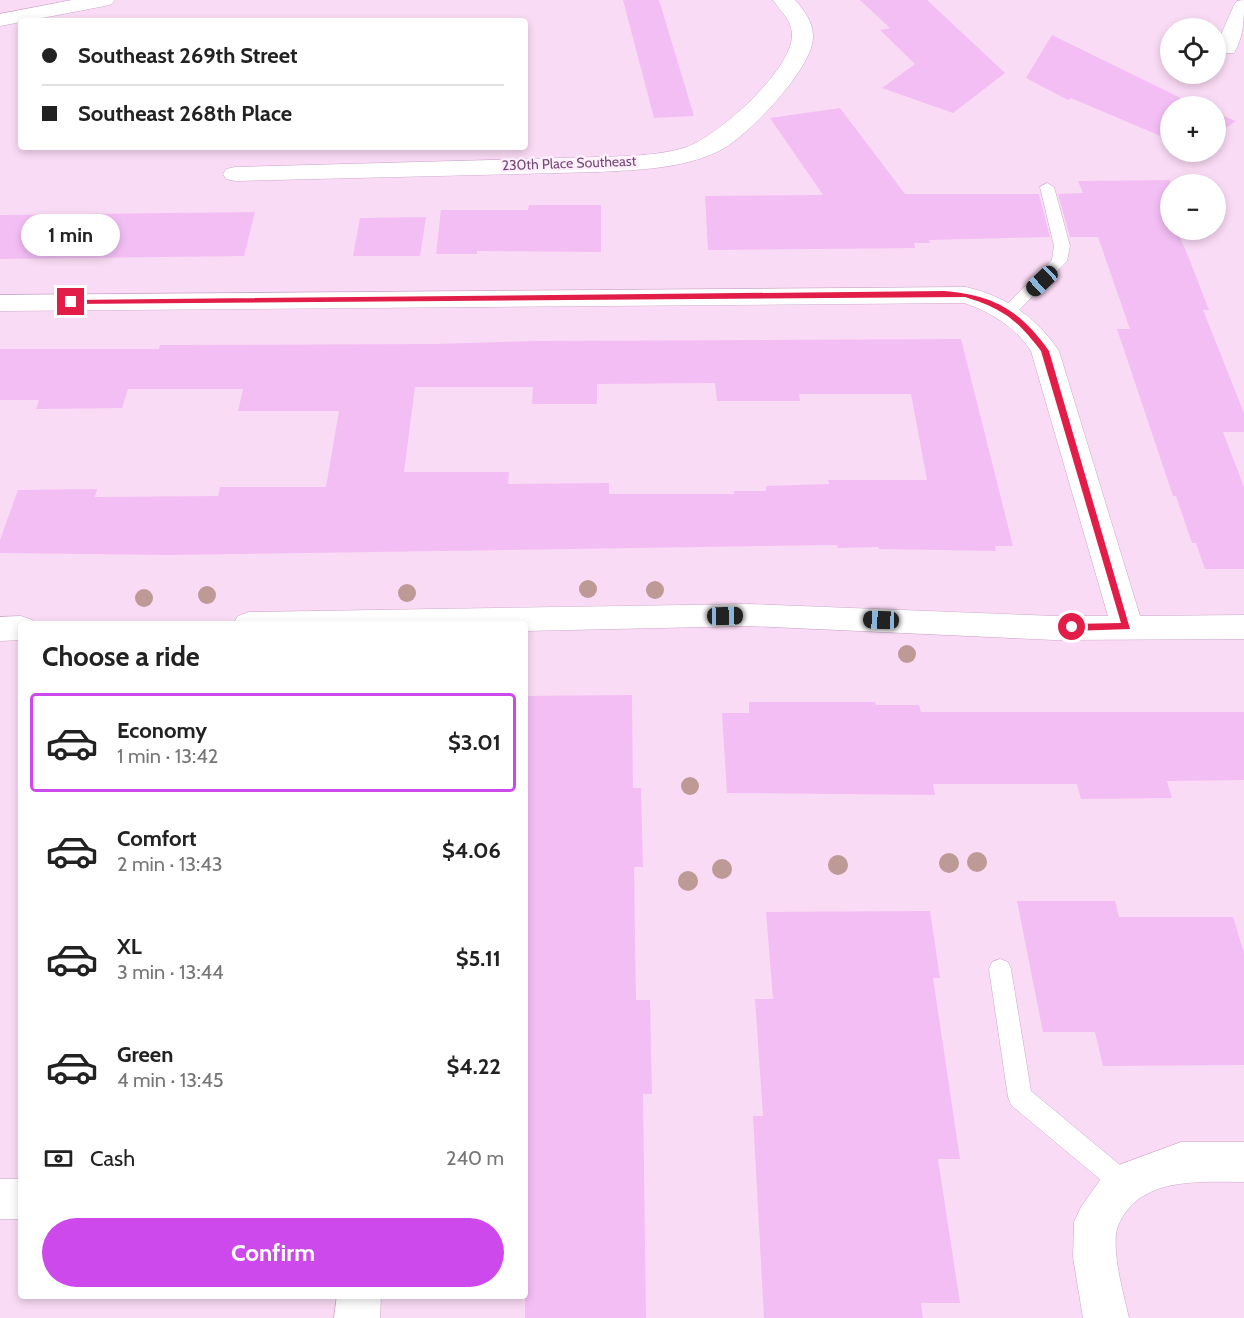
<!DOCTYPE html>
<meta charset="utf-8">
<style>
body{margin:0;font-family:Cabin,sans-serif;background:#f2f2f2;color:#222;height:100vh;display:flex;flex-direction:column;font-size:22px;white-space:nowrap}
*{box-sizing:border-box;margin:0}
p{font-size:20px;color:#767676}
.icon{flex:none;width:33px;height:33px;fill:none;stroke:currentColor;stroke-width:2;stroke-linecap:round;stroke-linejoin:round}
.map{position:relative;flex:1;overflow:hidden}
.side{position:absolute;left:18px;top:621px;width:510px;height:678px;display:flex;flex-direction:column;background:#fff;border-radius:6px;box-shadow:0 3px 9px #0003}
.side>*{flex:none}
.banner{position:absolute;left:18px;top:18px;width:510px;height:132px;border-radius:6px;box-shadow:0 3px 9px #0003;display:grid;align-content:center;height:132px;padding:0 24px;background:#fff}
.fabs{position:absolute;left:1160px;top:18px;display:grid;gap:12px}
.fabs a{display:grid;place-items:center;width:66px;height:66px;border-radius:50%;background:#fff;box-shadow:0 3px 9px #0003;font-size:30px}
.end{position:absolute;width:27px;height:27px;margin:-14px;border:8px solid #e11d48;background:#fff;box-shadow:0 0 0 3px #fff}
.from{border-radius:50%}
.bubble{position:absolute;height:42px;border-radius:21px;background:#fff;box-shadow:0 3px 9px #0003;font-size:20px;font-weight:700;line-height:42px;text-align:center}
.car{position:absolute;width:18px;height:36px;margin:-18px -9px;border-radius:8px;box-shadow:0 0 4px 2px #0007;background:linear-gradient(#222 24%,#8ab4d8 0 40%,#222 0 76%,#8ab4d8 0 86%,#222 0)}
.banner b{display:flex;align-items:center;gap:21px;height:57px;font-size:22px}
.banner b+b{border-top:2px solid #e0e0e0}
.banner i{width:15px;height:15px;background:#222}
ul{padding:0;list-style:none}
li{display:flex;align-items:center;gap:18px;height:99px;margin:0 12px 9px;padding:0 12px;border:3px solid transparent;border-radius:6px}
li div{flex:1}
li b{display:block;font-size:22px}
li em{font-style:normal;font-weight:700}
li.active{border-color:#cd49eb}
li>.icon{width:54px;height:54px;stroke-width:1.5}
h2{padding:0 24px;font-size:27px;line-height:72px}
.pay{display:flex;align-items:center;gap:15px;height:66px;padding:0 24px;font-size:22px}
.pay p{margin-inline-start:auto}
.cta{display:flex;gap:12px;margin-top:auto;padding:12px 24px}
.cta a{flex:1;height:69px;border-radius:36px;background:#cd49eb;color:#fff;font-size:24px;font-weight:700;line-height:69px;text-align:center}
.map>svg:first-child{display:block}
.residential{fill:#fadbf5;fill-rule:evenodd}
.building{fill:#f3bef4;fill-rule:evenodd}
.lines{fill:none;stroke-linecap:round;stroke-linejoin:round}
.lane-casing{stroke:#cba7c9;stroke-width:1}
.street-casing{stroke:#cba7c9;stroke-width:1}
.lane{fill:#fff;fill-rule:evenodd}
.street{fill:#fff;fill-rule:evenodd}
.tree{fill:#be9a97}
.route{fill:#e11d48}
.labels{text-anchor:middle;stroke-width:5;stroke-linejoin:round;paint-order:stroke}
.far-street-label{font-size:14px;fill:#764a78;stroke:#ffeefc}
</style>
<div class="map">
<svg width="1244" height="1318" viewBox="0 0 1244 1318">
<rect width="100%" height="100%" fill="#fde7f9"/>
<!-- residential -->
<path class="residential" d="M0 0H1244V1318H0ZM21 21H525V147H21ZM1170 28H1215V74H1170ZM1170 106H1215V152H1170ZM1170 184H1215V230H1170ZM21 624H525V1296H21Z"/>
<!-- building -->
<g class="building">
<path d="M623 0H659L694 116 654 118Z"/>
<path d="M860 0H927L1005 73 953 113 882 88 915 64 880 30 890 28Z"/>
<path d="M1052 35 1191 103 1200 106H1170V140L1071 98 1068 100 1026 78Z"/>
<path d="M840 108 905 194H1039L1050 237 929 240 930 243H914L915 248 708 250 705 196 823 195 770 118Z"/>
<path d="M1215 113 1236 121 1215 135Z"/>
<path d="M1170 180V230H1177L1190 261 1209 310H1203L1244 413V432H1223L1244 487V569H1205L1196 543H1192L1176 496H1173L1117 329H1130L1098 237H1070L1058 194 1083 193 1078 181Z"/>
<path d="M529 205H601V252L477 251V254H436L441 210H528Z"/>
<path d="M255 212 244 256 0 259V215Z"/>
<path d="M426 217 420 256H353L360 218Z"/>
<path d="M961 339 1013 546H995L996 551 879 549 878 547 838 548 837 545 170 555 0 553V540L18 490 97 489 95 497 218 496 220 487H326L339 411H238L243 389H128L122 408 36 409 39 400H0V349H159L160 345 434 344 535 341ZM715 383 717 401H800L799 394H911L927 480H828L829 484 766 486V491H734V494H609V483L508 484 509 472H404L415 387H533L532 404H597V384Z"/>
<path d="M632 695 633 788H641L643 867H634L636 1000H650L652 1094H643L646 1318H525V696Z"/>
<path d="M749 702H875L876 705H919L921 712H1244V780L1167 781 1172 798 1081 799 1077 784H933L935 795 727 793 722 713H749Z"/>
<path d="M1017 901H1115L1119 917H1233L1244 953V1065L1103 1066 1095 1032H1043Z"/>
<path d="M930 911 940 978H933L960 1159H938L960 1303H921L923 1318H764L753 1116H763L755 999H773L766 912Z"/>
</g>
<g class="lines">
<defs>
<g id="lane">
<path d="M1047 183 1054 187 1070 246 1067 261 1014 315H1002L1000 312 1002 309 1052 260 1054 246 1040 187Z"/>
<path d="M1000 959 1008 962 1011 969 1031 1091 1132 1175 1136 1183 1132 1191 1123 1195 1114 1191 1011 1105 1008 1097 989 969 992 962Z"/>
</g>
<g id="street">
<path d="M72 0H115L112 4 105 6 0 26V14Z"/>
<path d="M773 0H795C804 10 813 22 813 36 814 68 747 137 719 151 682 169 637 170 597 172L235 181 226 179 223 174 226 169 235 167 597 157C626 156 656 156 684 148 716 138 792 71 792 35 792 20 781 12 773 0Z"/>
<path d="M1244 0C1244 19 1244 36 1234 53H1218L1215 48 1234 5 1237 1Z"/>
<path d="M966 287C1007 297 1035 316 1059 351L1140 616 1244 615V639L1054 640 749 626 525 631V624H233L238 616 249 612 749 604 1054 616H1108L1031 351C1015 327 991 312 964 303L0 311V295Z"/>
<path d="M21 616 32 620 35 624H21V640L0 641V617Z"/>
<path d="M1181 1142H1244V1182C1199 1182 1139 1176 1118 1226 1110 1248 1124 1295 1129 1318H1083L1073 1257 1074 1222 1081 1207 1108 1169Z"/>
<rect x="0" y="1179" width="21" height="40"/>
<path d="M337 1296H381L380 1318H334Z"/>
</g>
</defs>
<!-- lane casing -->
<use href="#lane" class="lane-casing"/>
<!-- street casing -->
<use href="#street" class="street-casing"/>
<!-- lane -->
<use href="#lane" class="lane"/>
<!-- street -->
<use href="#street" class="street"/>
</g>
<!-- trees -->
<g class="tree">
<circle cx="588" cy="589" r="9"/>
<circle cx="655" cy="590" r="9"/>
<circle cx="407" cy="593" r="9"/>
<circle cx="207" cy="595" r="9"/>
<circle cx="144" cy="598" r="9"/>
<circle cx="907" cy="654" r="9"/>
<circle cx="690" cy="786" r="9"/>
<circle cx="977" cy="862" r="10"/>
<circle cx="949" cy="863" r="10"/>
<circle cx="838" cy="865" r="10"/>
<circle cx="722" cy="869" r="10"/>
<circle cx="688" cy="881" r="10"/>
</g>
<!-- route -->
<path class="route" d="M944 291C995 295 1020 311 1049 351L1130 629 1072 631 1068 627 1072 624 1121 623 1041 351C1017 320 1004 309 965 297L71 304 67 302 71 300Z"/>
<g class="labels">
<!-- far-street labels -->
<g class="far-street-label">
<text transform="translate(569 163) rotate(-2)" y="5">230th Place Southeast</text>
</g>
</g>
</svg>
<div class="fabs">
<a><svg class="icon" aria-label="locate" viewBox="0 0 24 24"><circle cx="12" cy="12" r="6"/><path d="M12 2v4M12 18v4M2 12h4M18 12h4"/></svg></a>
<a>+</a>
<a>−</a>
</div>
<i class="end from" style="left:1072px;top:627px"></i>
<i class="end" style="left:71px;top:302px"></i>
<div class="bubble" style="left:21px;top:214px;width:99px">1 min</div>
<i class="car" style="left:1042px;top:281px;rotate:227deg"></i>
<i class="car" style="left:725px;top:616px;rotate:89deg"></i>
<i class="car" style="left:881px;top:620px;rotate:272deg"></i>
<div class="banner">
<b><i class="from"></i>Southeast 269th Street</b>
<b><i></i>Southeast 268th Place</b>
</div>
<section class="side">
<h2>Choose a ride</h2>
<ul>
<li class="active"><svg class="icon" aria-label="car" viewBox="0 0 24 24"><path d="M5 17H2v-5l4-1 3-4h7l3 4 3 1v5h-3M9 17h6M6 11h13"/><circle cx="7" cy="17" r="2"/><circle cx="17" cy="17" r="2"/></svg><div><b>Economy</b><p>1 min · 13:42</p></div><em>$3.01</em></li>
<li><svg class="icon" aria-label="car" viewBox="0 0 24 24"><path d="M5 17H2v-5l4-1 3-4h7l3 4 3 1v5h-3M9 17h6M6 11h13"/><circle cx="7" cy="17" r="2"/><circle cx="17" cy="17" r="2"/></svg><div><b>Comfort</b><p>2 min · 13:43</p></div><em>$4.06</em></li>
<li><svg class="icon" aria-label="car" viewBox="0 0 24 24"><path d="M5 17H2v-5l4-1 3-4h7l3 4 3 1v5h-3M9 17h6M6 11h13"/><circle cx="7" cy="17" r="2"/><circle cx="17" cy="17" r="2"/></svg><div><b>XL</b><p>3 min · 13:44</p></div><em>$5.11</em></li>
<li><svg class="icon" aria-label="car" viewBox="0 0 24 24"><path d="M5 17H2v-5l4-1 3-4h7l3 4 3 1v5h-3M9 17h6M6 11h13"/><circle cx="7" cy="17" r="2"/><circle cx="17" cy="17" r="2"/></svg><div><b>Green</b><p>4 min · 13:45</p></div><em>$4.22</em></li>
</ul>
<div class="pay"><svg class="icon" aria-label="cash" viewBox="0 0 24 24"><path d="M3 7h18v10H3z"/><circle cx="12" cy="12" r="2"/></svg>Cash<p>240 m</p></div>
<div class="cta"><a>Confirm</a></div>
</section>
</div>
